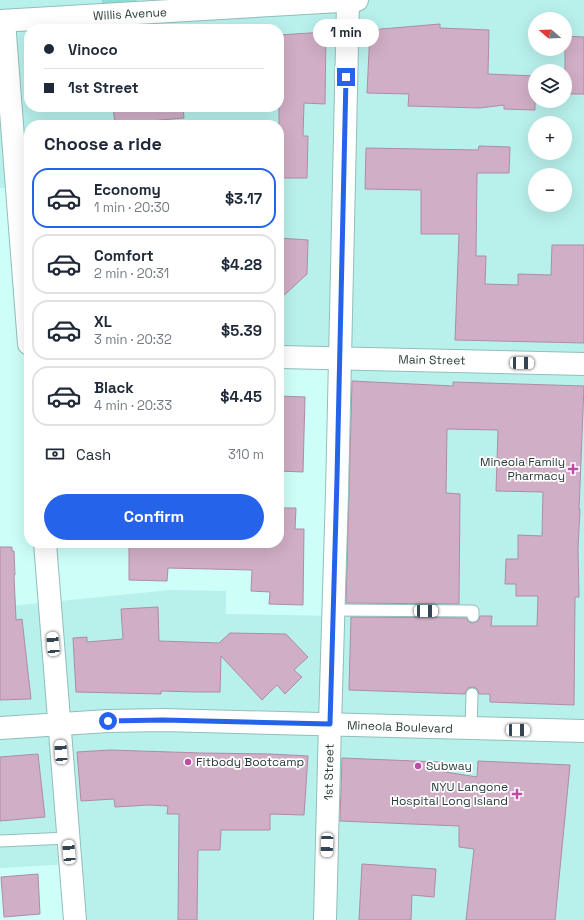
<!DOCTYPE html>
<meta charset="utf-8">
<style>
body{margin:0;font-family:"Space Grotesk",sans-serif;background:#f2f2f3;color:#1f2937;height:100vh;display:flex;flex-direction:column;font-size:15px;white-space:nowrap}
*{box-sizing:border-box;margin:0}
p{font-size:13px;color:#747a83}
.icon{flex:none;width:22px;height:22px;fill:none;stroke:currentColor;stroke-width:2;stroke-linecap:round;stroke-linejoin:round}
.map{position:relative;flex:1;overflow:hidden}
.sheet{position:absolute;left:24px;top:120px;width:260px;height:428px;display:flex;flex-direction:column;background:#fff;border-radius:16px;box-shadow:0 4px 16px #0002}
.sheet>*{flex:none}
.banner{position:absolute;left:24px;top:24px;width:260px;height:88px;border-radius:16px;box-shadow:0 4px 16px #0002;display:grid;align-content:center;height:88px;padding:0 20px;background:#fff}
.needle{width:26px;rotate:289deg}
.buttons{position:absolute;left:528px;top:12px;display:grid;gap:8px}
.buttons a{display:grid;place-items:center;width:44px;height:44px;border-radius:50%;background:#fff;box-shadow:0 4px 16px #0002;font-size:20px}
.end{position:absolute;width:18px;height:18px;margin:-9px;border:5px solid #2563eb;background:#fff;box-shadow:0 0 0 2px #fff}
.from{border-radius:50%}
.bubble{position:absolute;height:28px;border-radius:14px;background:#fff;box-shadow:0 4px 16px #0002;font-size:13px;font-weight:700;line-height:28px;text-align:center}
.car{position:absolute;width:12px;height:24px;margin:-12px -6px;border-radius:5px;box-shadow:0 0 3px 1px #0007;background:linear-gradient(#fff 24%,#345 0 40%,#fff 0 76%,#345 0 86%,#fff 0)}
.banner b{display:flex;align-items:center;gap:14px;height:38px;font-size:15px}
.banner b+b{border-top:1px solid #e0e1e3}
.banner i{width:10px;height:10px;background:#1f2937}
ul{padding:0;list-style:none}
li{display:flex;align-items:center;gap:12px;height:60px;margin:0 8px 6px;padding:0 12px;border:2px solid #e0e1e3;border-radius:16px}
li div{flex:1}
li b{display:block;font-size:15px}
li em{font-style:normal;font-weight:700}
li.on{border-color:#2563eb}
li>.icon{width:36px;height:36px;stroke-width:1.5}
h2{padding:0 20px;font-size:18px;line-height:48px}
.pay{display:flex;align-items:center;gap:10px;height:44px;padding:0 20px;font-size:15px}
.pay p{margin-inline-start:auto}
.action{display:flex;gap:8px;margin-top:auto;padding:8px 20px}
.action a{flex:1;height:46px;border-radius:24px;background:#2563eb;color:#fff;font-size:16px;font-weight:700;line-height:46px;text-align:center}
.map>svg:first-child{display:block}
.built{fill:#b8f0eb;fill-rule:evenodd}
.green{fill:#8bded5}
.building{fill:#d0aec5;stroke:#ae8da4}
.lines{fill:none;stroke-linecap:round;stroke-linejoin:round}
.service-casing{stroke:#91bfba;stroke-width:13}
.minor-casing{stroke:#91bfba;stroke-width:24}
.tertiary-casing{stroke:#91bfba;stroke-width:24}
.secondary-casing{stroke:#91bfba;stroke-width:24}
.service{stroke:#fff;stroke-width:11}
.minor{stroke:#fff;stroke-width:22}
.tertiary{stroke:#fff;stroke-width:22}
.secondary{stroke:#fff;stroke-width:22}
.route{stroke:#2563eb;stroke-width:5}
.poi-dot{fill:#be4ba4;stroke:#fff;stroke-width:1.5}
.labels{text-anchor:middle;stroke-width:3.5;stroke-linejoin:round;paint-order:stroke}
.street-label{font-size:12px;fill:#293c3a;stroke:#fff}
.poi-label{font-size:12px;fill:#293c3a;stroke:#fff;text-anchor:end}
</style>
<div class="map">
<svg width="584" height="920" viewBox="0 0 584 920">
<rect width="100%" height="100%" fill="#cdfef8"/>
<!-- built -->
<path class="built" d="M0 0H102L100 15 134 13 137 0H584V920H75L70 864 0 868V607L171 590 226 591V614L333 616 340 359 279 357V125H29V134L13 135 17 187 0 188ZM535 19H565V49H535ZM29 29H279V107H29ZM535 71H565V101H535ZM535 123H565V153H535ZM535 175H565V205H535Z"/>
<!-- green -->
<path class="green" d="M102 0H137L134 13 100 15Z"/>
<!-- building -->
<g class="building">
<path d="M440 24V28L489 30 488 74 535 76V110L504 109V105L480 108 408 106 409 94 367 93 370 30Z"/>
<path d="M326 32 325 104 304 103 303 136H308L307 178H279V35Z"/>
<path d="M565 36 584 37V94H565Z"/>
<path d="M113 107H183L184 118 115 124Z"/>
<path d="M479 146 510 147 509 173H477L476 256H486L485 284 518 285V274L551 275 552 245H584V343L455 340 459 234H421V190L365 189 366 148 478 150Z"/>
<path d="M279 238 308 240 307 274 279 300Z"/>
<path d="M352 381 453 386V382L584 386 579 509H580L578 549 579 597H575L574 705 490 702V694H479L478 690 476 688 473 687 468 688 466 691 465 694 349 690 351 617 466 618 469 622 473 623 476 622 479 620 480 616H492L491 626H537L538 596H516V584H505L506 559H518V535L542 536 543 492 496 491 498 430 447 429 446 493 460 494 459 604 346 603Z"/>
<path d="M279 396 305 397 303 472 279 471Z"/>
<path d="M279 508H296L295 529H304L303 605 269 604 270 592 251 591 252 570 168 568 167 581 129 580V543H279Z"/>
<path d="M0 547H12V551H14L15 575H14L16 620 22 619 31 699 0 700Z"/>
<path d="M158 607 159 641 219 643 230 633 286 634 308 657 294 670 302 677 285 694 277 685 262 700 221 656 220 692H197L161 691V694L76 692 73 638 87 637V642L123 639 121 609Z"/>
<path d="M110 750 201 753 270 754 308 756 304 815 270 814V830H221L220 850H198L197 920H178L179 814H167L168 806 149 805 115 807 114 799 81 801 77 752Z"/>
<path d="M38 754 45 817 0 821V757Z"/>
<path d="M342 758 439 762V771L477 777 478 761 570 765 555 920H466L474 849 459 847V826L340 821Z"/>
<path d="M362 864 436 869 434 897 412 895 411 920H359Z"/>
<path d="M38 874 40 914 4 917 1 877Z"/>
</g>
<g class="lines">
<defs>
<g id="service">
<path d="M333 610 473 611V616"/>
<path d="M471 729 472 694"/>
<path d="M0 841 68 838"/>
</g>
<g id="minor">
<path d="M4 21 29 344"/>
<path d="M279 357 584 364"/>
<path d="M45 543 75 920"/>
<path d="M330 724 337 493 348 1"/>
</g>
<path id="tertiary" d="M325 920 330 724"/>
<g id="secondary">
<path d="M0 21 357 0"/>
<path d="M0 728 108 721 163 720 584 731"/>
</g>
</defs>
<!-- service casing -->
<use href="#service" class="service-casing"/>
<!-- minor casing -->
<use href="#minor" class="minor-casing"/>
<!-- tertiary casing -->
<use href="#tertiary" class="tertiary-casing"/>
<!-- secondary casing -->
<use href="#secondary" class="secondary-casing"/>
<!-- service -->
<use href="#service" class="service"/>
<!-- minor -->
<use href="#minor" class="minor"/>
<!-- tertiary -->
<use href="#tertiary" class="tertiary"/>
<!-- secondary -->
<use href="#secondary" class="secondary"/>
</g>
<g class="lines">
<!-- route -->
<path class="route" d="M108 721 163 720 330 724 337 478 346 77"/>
</g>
<!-- markers -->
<g class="poi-dot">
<path d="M571 463h4v4h4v4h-4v4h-4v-4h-4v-4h4z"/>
<circle cx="188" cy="762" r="4"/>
<circle cx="418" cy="766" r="4"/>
<path d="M515 788h4v4h4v4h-4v4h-4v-4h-4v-4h4z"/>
</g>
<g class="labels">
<!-- street labels -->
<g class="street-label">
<text transform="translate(130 14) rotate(-3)" y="4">Willis Avenue</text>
<text transform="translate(432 360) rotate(1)" y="4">Main Street</text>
<text transform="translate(400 727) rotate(2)" y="4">Mineola Boulevard</text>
<text transform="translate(329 772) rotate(-89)" y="4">1st Street</text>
</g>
<!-- poi labels -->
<g class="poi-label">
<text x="565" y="466">Mineola Family<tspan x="565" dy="14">Pharmacy</tspan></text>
<text x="196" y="766" text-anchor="start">Fitbody Bootcamp</text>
<text x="426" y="770" text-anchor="start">Subway</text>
<text x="508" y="791">NYU Langone<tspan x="508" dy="14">Hospital Long Island</tspan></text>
</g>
</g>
</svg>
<div class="buttons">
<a><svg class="needle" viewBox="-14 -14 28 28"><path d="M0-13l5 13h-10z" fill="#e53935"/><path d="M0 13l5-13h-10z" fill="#747a83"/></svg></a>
<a><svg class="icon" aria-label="layers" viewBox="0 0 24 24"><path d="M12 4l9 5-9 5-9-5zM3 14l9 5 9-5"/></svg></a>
<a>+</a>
<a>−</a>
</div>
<i class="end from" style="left:108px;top:721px"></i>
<i class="end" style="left:346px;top:77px"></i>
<div class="bubble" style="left:313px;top:19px;width:66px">1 min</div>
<i class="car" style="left:522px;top:363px;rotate:91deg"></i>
<i class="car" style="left:426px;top:611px;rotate:90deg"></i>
<i class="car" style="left:53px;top:644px;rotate:355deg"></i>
<i class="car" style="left:518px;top:730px;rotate:91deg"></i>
<i class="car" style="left:61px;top:752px;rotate:356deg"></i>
<i class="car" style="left:327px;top:845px;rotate:182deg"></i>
<i class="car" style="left:69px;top:852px;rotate:355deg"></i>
<div class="banner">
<b><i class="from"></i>Vinoco</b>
<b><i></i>1st Street</b>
</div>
<section class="sheet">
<h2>Choose a ride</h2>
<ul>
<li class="on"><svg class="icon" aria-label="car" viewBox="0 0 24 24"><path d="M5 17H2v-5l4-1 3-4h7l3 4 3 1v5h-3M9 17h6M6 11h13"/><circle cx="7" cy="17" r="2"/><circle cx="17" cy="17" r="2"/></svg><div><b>Economy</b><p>1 min · 20:30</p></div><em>$3.17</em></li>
<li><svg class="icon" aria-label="car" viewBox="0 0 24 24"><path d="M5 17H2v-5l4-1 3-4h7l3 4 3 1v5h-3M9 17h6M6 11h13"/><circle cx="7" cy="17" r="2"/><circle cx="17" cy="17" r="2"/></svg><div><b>Comfort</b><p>2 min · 20:31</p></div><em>$4.28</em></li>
<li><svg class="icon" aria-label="car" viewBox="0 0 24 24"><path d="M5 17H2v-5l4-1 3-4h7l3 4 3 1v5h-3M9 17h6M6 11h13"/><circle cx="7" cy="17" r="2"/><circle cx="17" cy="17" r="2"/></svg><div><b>XL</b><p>3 min · 20:32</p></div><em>$5.39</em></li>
<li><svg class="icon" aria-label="car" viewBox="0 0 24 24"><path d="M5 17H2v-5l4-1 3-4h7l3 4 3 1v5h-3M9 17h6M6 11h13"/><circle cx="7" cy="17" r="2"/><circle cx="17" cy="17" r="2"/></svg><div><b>Black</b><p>4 min · 20:33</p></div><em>$4.45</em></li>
</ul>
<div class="pay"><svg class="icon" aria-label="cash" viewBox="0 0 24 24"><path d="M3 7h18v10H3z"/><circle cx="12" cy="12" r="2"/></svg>Cash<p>310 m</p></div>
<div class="action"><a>Confirm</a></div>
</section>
</div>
